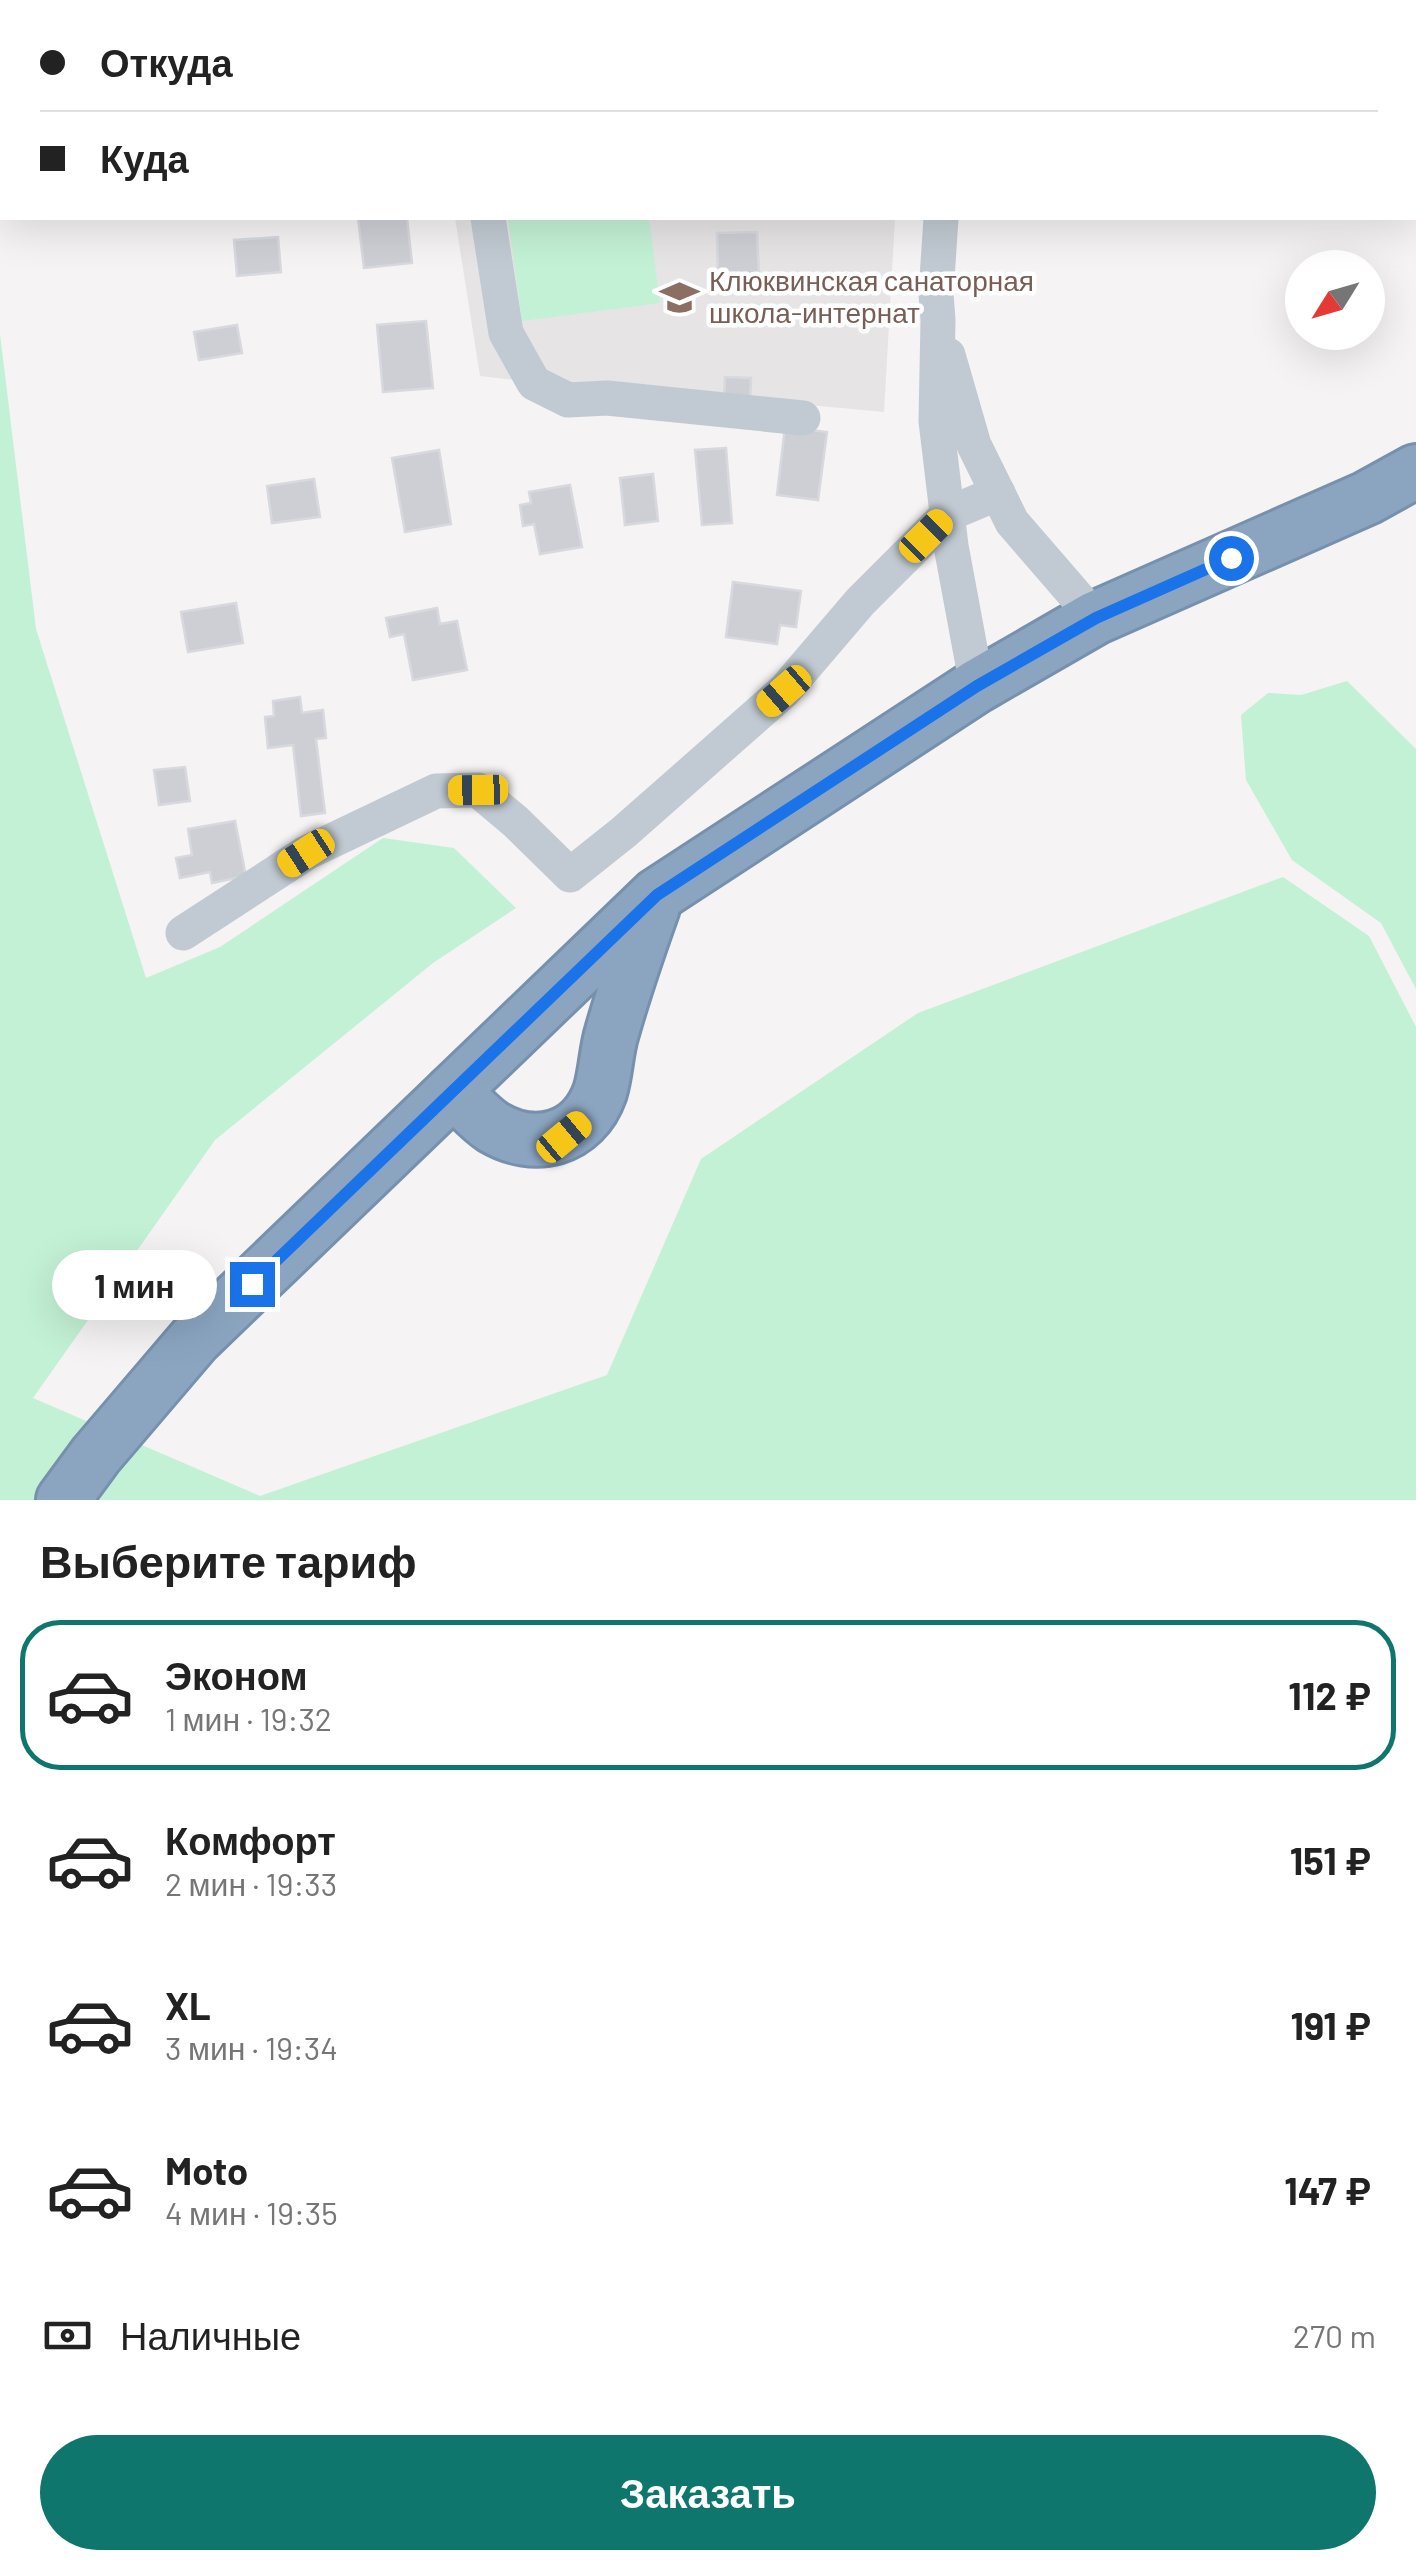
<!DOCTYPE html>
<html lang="ru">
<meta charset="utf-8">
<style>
body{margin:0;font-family:Barlow,sans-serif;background:#f6f6f6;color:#222;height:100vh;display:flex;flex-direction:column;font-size:38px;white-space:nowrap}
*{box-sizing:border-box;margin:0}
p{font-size:32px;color:#767676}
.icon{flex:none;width:55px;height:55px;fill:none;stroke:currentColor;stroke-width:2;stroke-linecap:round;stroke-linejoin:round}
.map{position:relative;height:1500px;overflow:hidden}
.side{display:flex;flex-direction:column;background:#fff;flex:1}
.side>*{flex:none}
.guide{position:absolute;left:0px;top:0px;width:1418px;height:220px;box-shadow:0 10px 40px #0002;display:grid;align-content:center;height:220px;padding:0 40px;background:#fff}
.needle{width:65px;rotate:233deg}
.tools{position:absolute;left:1285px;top:250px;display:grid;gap:20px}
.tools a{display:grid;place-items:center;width:100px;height:100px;border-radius:50%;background:#fff;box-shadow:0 10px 40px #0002;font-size:50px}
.end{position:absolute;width:45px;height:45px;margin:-22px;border:12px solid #1a73e8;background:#fff;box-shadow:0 0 0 5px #fff}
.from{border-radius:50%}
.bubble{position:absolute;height:70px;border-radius:35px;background:#fff;box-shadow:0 10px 40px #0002;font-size:32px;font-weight:700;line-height:70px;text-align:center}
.car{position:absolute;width:30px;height:60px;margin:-30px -15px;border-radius:12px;box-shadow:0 0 8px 2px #0007;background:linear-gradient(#f5c518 24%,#345 0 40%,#f5c518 0 76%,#345 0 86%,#f5c518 0)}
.guide b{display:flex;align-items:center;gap:35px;height:95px;font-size:38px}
.guide b+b{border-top:2px solid #e0e0e0}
.guide i{width:25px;height:25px;background:#222}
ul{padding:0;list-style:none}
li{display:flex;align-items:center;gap:30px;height:150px;margin:0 20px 15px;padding:0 20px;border:5px solid transparent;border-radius:40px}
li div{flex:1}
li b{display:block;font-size:38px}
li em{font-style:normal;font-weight:700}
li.on{border-color:#0f766e}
li>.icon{width:90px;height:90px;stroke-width:1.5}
h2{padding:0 40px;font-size:45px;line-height:120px}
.pay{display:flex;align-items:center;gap:25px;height:110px;padding:0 40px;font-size:38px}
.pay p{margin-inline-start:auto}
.cta{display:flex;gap:20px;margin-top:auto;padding:20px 40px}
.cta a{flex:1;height:115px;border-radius:60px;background:#0f766e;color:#fff;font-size:40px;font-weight:700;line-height:115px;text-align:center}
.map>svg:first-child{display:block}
.education{fill:#e6e4e5}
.green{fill:#c3f1d5}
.building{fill:#cdcfd5;stroke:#d7d9de;stroke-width:2.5}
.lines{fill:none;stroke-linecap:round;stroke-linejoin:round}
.highway-casing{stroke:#7690ad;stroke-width:58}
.minor{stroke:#c1cad2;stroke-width:35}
.highway{stroke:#8ba5c1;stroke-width:52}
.route{stroke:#1a73e8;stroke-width:12}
.labels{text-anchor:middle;stroke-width:9;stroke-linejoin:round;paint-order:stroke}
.education-label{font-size:28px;fill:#785e54;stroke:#fff;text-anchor:start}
</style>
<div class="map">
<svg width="1416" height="1500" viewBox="0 0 1416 1500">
<rect width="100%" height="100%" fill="#f5f3f3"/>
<!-- education -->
<g class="education">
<rect x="420" y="0" width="479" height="2"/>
<path d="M455 218H895L884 412 788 403 729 405 480 376Z"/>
</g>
<!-- green -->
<g class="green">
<path d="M508 218H649L660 303 522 321Z"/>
<path d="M0 334 36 629 146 978 220 947 383 838 454 848 516 908 433 963 215 1140 33 1398 260 1496 607 1375 701 1159 918 1013 1283 877 1369 936 1416 1027V1500H0Z"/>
<path d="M1347 681 1416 749V989L1381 923 1292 860 1246 780 1241 715 1268 693 1301 695Z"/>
</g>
<!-- building -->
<g class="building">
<path d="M358 218H407L412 263 364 268Z"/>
<path d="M757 232 759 276 718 277 717 233Z"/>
<path d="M278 237 281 272 237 276 234 240Z"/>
<path d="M426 321 433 388 383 392 377 325Z"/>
<path d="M237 325 242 353 199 360 194 332Z"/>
<path d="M725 377 751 378 750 400 724 399Z"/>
<path d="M785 427 827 432 818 500 777 495Z"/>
<path d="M726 448 732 523 702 525 695 450Z"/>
<path d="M439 450 451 524 405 532 392 458Z"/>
<path d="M653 474 658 521 625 525 620 478Z"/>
<path d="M314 479 320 517 272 523 267 486Z"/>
<path d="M570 485 582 547 540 554 534 524 523 526 520 505 531 503 529 492Z"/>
<path d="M733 582 801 591 796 627 780 625 777 644 726 637Z"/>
<path d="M236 603 243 643 188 652 181 612Z"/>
<path d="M437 608 440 624 457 621 467 670 413 680 404 634 390 637 386 618Z"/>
<path d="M300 697 302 713 323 710 326 738 316 739 325 813 301 816 293 745 268 748 265 717 274 716 273 701Z"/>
<path d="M185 767 190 801 159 805 154 770Z"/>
<path d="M235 821 246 876 212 883 210 872 180 878 176 858 192 855 188 829Z"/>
</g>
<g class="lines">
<defs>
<g id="highway">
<path d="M453 1091C466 1102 479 1118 493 1127 535 1152 583 1140 600 1092 606 1073 606 1051 612 1032 624 990 638 949 653 907"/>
<path d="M63 1500 96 1455 195 1339 657 895 977 686 1095 618 1367 498 1416 471"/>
</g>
</defs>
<!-- highway casing -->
<use href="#highway" class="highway-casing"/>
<!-- minor -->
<g class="minor">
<path d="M449 0 450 2"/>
<path d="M815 0 828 2"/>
<path d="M961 0 962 2"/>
<path d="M1011 2 1012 0"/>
<path d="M488 218 506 333 534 383 568 400 607 398 803 418"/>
<path d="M941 218 936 294 938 320 936 421 951 546 977 686"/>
<path d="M948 355 974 445 1012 522 1095 618"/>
<path d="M183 933 306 853 436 791 478 790 516 822 570 875 624 832 784 691 860 602 948 514 998 493"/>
</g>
<!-- highway -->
<use href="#highway" class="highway"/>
</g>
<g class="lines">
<!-- route -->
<path class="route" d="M252 1284 657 895 977 686 1096 618 1231 558"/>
</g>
<!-- icons -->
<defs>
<symbol id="school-bare" viewBox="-9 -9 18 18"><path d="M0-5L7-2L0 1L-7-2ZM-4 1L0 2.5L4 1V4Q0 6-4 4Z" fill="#8d6e63" stroke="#fff" stroke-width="2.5" paint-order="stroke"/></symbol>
</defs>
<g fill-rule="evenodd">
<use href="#school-bare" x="652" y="270" width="55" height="55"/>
</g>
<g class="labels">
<!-- education labels -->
<g class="education-label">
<text x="709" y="291">Клюквинская санаторная<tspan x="709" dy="32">школа-интернат</tspan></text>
</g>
</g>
</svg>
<div class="tools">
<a><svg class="needle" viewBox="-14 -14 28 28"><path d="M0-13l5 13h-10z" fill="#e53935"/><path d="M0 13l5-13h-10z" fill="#767676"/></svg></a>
</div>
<i class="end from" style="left:1231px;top:558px"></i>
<i class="end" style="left:252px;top:1284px"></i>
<div class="bubble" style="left:52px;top:1250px;width:165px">1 мин</div>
<i class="car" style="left:926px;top:536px;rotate:45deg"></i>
<i class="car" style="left:784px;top:691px;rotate:229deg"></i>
<i class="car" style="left:478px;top:790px;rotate:269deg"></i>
<i class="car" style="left:306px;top:853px;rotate:237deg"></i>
<i class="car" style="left:564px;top:1137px;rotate:50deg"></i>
<div class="guide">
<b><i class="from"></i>Откуда</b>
<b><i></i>Куда</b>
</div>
</div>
<section class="side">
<h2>Выберите тариф</h2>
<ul>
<li class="on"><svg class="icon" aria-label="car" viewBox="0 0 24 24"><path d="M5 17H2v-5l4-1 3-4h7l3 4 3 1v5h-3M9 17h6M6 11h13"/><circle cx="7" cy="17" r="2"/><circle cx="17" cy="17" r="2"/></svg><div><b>Эконом</b><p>1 мин · 19:32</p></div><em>112 ₽</em></li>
<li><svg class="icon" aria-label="car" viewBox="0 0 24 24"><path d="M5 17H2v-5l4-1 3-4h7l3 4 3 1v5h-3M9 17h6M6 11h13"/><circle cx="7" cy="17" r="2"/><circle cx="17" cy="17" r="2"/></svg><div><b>Комфорт</b><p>2 мин · 19:33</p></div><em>151 ₽</em></li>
<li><svg class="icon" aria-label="car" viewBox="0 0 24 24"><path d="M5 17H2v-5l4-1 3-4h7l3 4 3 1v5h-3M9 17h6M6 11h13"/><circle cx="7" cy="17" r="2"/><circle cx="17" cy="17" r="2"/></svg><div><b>XL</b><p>3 мин · 19:34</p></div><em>191 ₽</em></li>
<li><svg class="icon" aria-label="car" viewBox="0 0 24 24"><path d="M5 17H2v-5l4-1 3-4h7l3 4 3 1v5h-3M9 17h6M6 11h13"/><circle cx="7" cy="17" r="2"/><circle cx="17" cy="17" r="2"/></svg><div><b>Moto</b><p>4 мин · 19:35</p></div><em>147 ₽</em></li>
</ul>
<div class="pay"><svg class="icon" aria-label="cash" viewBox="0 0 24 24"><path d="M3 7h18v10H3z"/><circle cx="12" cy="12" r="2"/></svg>Наличные<p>270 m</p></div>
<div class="cta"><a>Заказать</a></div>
</section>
